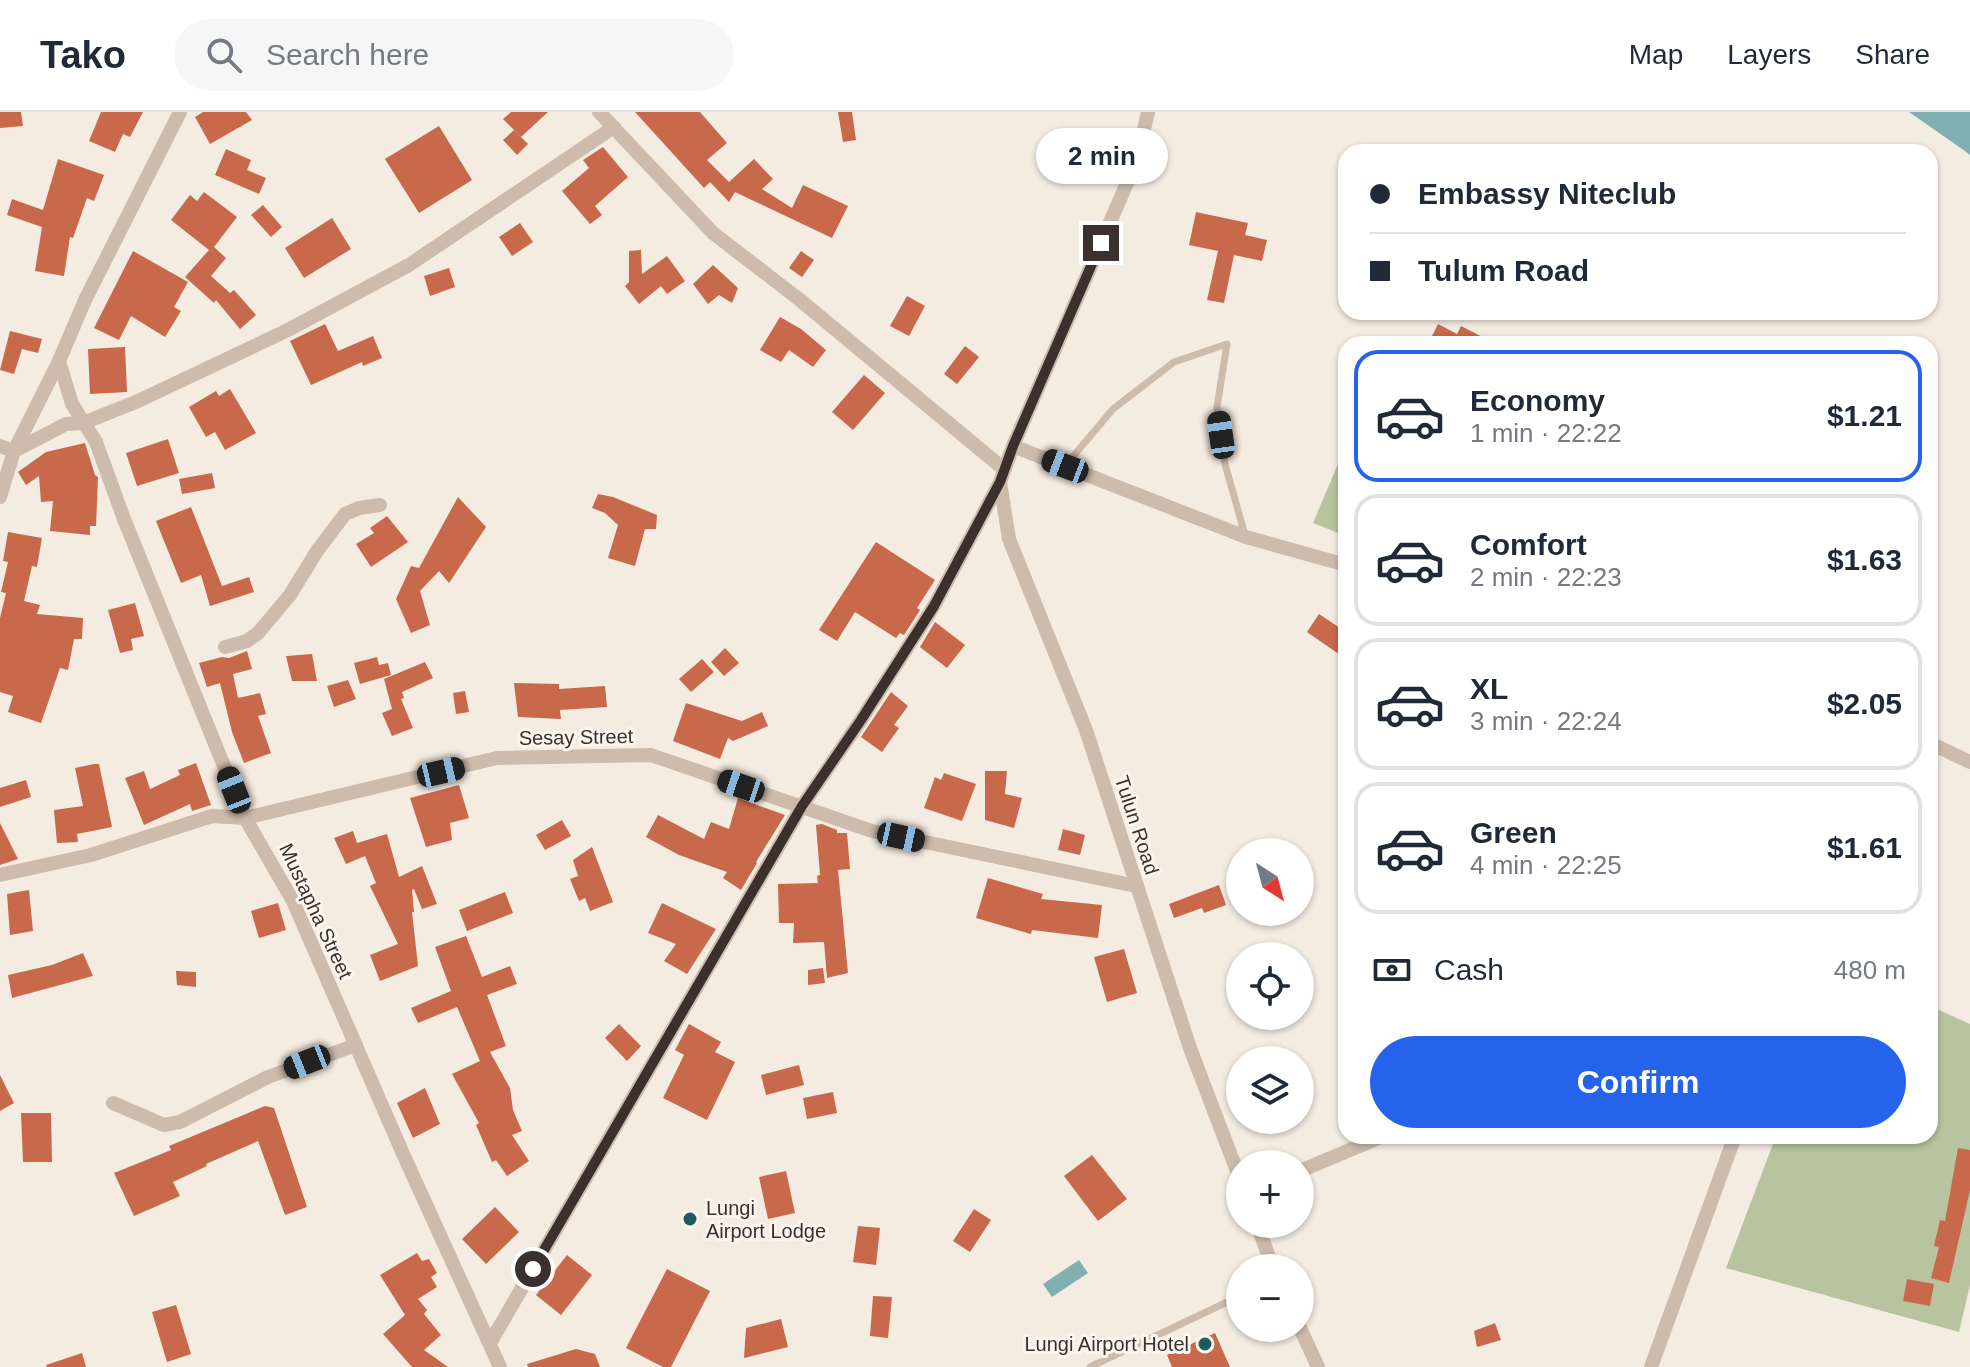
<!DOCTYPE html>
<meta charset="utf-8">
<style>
body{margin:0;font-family:Helvetica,sans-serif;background:#f6f6f7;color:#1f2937;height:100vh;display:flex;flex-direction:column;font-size:30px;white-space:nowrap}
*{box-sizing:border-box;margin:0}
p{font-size:26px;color:#747a83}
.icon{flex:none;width:44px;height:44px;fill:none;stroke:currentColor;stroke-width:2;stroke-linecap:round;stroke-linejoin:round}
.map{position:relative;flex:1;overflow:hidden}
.panel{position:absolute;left:1338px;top:224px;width:600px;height:808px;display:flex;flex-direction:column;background:#fff;border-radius:24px;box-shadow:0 2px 6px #0004}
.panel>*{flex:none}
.banner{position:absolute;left:1338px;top:32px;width:600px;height:176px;border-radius:24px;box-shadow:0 2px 6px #0004;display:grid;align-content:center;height:176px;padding:0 32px;background:#fff}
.needle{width:52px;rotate:144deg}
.fabs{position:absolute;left:1226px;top:726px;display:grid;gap:16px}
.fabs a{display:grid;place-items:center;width:88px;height:88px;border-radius:50%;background:#fff;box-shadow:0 2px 6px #0004;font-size:40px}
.end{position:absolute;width:36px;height:36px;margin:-18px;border:10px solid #3b302b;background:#fff;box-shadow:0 0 0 4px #fff}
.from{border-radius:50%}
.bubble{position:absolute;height:56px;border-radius:28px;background:#fff;box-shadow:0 2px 6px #0004;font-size:26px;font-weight:700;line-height:56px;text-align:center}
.car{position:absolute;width:24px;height:48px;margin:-24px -12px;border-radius:10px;box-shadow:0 0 6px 2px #0007;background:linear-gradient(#222 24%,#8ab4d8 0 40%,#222 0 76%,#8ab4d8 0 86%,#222 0)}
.banner b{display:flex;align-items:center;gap:28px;height:76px;font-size:30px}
.banner b+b{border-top:2px solid #e0e1e3}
.banner i{width:20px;height:20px;background:#1f2937}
ul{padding:14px 0 0;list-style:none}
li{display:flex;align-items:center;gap:24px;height:132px;margin:0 16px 12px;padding:0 16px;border:4px solid #e0e1e3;border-radius:24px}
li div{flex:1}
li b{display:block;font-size:30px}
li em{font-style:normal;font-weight:700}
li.active{border-color:#2563eb}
li>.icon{width:72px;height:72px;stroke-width:1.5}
.pay{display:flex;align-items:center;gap:20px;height:88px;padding:0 32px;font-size:30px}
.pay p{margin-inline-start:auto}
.action{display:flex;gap:16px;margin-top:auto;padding:16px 32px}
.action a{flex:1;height:92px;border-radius:48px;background:#2563eb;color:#fff;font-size:32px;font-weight:700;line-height:92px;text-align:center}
header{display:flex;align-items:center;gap:48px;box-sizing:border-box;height:112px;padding:0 40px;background:#fff;border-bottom:2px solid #e0e1e3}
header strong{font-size:38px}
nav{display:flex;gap:44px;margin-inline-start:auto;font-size:28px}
.search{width:560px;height:72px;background:#f6f6f7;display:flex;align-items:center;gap:20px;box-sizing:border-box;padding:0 28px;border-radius:44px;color:#747a83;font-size:30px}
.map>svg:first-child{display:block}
.green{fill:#b8c4a0}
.water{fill:#7fb0b2}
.building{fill:#c8694b}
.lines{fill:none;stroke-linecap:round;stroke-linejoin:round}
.lane{stroke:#cdbbac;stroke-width:7}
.street{stroke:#cdbbac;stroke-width:14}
.route{stroke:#3b302b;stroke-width:10}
.poi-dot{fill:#1f5a5e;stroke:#fbf5ee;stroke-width:3}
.labels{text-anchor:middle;stroke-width:6;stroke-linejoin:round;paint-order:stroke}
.street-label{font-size:20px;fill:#3b302b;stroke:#fbf5ee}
.poi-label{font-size:20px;fill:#3b302b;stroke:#fbf5ee;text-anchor:start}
</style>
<header>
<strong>Tako</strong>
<div class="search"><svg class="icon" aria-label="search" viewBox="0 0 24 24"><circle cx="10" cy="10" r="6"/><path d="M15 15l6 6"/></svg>Search here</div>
<nav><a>Map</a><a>Layers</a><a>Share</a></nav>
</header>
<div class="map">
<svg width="1970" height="1255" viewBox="0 0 1970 1255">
<rect width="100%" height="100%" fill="#f4ebe1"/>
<!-- green -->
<g class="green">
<path d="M1346 333V424L1313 411Z"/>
<path d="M1930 894 1970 912V1173L1959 1220 1726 1156 1776 1024H1930Z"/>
</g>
<!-- water -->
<g class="water">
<path d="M1909 0H1970V43L1965 39Z"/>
<path d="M1079 1148 1088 1161 1052 1185 1043 1172Z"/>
</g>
<!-- building -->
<g class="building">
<path d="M0 0H21L23 14 0 16Z"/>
<path d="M101 0H143L130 25 123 22 115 40 89 29Z"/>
<path d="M203 0H246L252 8 210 32 195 5Z"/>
<path d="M511 0H548L521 25 503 7Z"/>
<path d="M635 0H700L727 31 707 48 729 70 754 47 773 67 762 77 792 96 803 73 848 94 832 126 735 80 729 90 710 70 704 76Z"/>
<path d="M838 0H852L856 28 843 30Z"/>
<path d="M439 14 472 68 419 101 385 47Z"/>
<path d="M514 18 528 32 517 43 503 28Z"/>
<path d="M603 35 628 65 595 94 602 103 590 112 562 79 589 56 583 48Z"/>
<path d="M226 37 251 48 247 58 266 66 259 82 215 63Z"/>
<path d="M58 47 104 63 94 89 87 86 73 126 70 125 64 164 35 159 42 115 7 103 12 87 43 98Z"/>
<path d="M204 80 237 105 214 135 226 146 211 164 230 181 234 178 256 203 240 217 216 188 214 191 185 165 209 138 171 108 190 83 197 89Z"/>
<path d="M263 93 282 115 271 125 251 103Z"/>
<path d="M1196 100 1248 111 1245 123 1267 128 1262 149 1234 143 1224 191 1207 188 1218 139 1189 133Z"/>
<path d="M332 106 351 137 304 166 285 136Z"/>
<path d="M520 111 533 130 512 144 499 125Z"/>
<path d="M641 138 642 162 667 144 685 169 667 182 661 174 639 192 625 174 629 170V139Z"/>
<path d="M133 139 188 170 174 195 181 199 165 225 131 204 119 228 94 216Z"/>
<path d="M801 139 814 148 802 165 789 156Z"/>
<path d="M713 153 738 176 732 191 719 183 708 192 693 172Z"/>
<path d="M449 156 455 175 430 184 424 164Z"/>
<path d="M907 184 925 194 909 224 890 214Z"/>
<path d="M780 205 801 217 826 238 813 255 789 238 781 250 760 238Z"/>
<path d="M325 212 338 239 373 224 382 246 363 254 362 250 311 273 290 229Z"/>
<path d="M1438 212 1457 222 1461 214 1496 232H1438L1430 228Z"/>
<path d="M10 219 42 227 38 241 22 237 14 262 0 258Z"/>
<path d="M965 234 979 245 957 272 944 262Z"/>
<path d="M125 235 127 280 90 282 88 237Z"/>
<path d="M864 263 885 281 853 318 832 300Z"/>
<path d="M230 277 256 321 225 338 215 320 206 325 189 295 216 279 219 284Z"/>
<path d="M168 327 179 361 137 374 126 341Z"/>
<path d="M85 331 95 363 98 365 96 414H90V423L50 419 53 389 41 390 39 364 26 373 18 360 46 340Z"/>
<path d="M212 361 215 376 182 382 179 367Z"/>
<path d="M598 382 613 385 657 403 656 417H645L635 454 608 446 618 413 605 401 592 396Z"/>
<path d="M458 385 486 415 449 471 439 459 420 479 430 513 411 521 396 487 411 454 419 456Z"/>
<path d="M191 395 222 474 249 465 254 480 210 494 201 463 181 471 156 409Z"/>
<path d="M387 404 408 430 371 455 356 432 374 421 370 416Z"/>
<path d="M8 420 42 426 37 455 32 454 24 489 40 493 37 502 83 506 82 527H74L68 558 60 556 41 611 8 600 13 584 0 580V506L6 481 1 480 8 450 3 449Z"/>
<path d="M876 430 935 468 917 496 920 498 904 523 900 521 896 526 855 500 837 529 819 518Z"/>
<path d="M135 491 144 524 131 527 133 538 120 541 108 498Z"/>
<path d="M1319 502 1346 520V547L1307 520Z"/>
<path d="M935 510 965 533 947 556 920 535Z"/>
<path d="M725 536 739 551 724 564 711 550Z"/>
<path d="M247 539 252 557 233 562 238 586 260 581 266 602 258 604 271 641 244 651 232 620 220 571 207 575 199 551 222 545 229 546Z"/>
<path d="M312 542 317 569H292L286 544Z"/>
<path d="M377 545 379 553 388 551 391 563 360 572 354 551Z"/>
<path d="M702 547 714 560 691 580 679 567Z"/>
<path d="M425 550 433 566 402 580 404 586 401 587 413 616 392 624 382 601 392 597 384 567Z"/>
<path d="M348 568 356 587 334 595 327 574Z"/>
<path d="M514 571 559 572V577L605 574 607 595 560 598 561 607 518 605Z"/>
<path d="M465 579 469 600 456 602 453 581Z"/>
<path d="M891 580 908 594 894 613 899 616 882 640 861 625Z"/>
<path d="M686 591 742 609 762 600 768 614 733 629 728 626 720 647 673 629Z"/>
<path d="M196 651 211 693 192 699 190 692 144 713 125 666 144 659 150 677 180 663 178 658Z"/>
<path d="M94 652H99L112 715 77 722 78 730 57 731 54 698 83 694 75 656Z"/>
<path d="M985 659H1007L1005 682 1022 686 1014 716 985 708Z"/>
<path d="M944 661 976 672 962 709 924 696 935 665 941 668Z"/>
<path d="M26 668 31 685 0 695V676Z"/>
<path d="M459 673 469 706 450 711 452 728 426 735 410 686Z"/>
<path d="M738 686 785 703 756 750 757 751 741 778 723 766 727 760 679 743 646 725 658 703 704 727 711 710 729 717Z"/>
<path d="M562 708 571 724 545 738 536 723Z"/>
<path d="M0 711 18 747 0 753Z"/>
<path d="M822 712 837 718V721H847L850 757 838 758 848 861 827 866 824 830 793 831 794 811H779L778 772 818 771 817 764 820 763 816 713Z"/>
<path d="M1063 717 1085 723 1080 743 1058 738Z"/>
<path d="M353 719 357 731 387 722 399 765 422 754 437 792 422 797 414 777 412 778 414 800H412L418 854 380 869 370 843 398 832 370 774 376 771 365 744 346 752 334 726Z"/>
<path d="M592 735 613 790 590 799 585 786 579 789 570 767 578 764 573 748Z"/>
<path d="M988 766 1043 782 1041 787 1102 793 1098 826 1032 818 1031 822 976 806Z"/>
<path d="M1219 773 1226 793 1204 801 1202 796 1174 806 1169 792Z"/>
<path d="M29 778 33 819 10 823 7 782Z"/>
<path d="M505 780 513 801 467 819 459 798Z"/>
<path d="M278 791 286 818 259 826 251 799Z"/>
<path d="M662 791 716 817 687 862 664 849 676 832 648 821Z"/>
<path d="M466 824 482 865 510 854 517 872 487 883 506 934 490 940 510 976 513 998 522 1019 512 1023 529 1049 507 1064 496 1048 492 1050 476 1013 479 1011 452 962 480 949 457 895 418 911 411 896 451 879 435 835Z"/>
<path d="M1124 837 1137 881 1107 890 1094 845Z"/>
<path d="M83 841 93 864 12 886 8 863 52 853Z"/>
<path d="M823 856 825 871 808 873V858Z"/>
<path d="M176 859 196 860V875L177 873Z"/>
<path d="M619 912 641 934 627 949 605 926Z"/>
<path d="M689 912 721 930 715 940 735 950 707 1008 663 986 684 943 675 938Z"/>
<path d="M799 953 804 973 766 983 761 963Z"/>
<path d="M0 963 14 991 0 999Z"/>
<path d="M425 976 440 1012 413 1026 397 991Z"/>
<path d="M833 980 837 1001 807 1007 803 986Z"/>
<path d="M265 994 274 996 307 1095 285 1103 258 1029 206 1052 207 1054 173 1070 180 1084 134 1104 114 1061 171 1038 169 1034Z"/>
<path d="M21 1001H51L52 1050H23Z"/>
<path d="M1958 1036 1970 1038V1078L1949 1171 1931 1166 1939 1135 1934 1134 1940 1108 1945 1109Z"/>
<path d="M1092 1043 1127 1087 1098 1109 1064 1064Z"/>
<path d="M786 1059 795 1101 768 1107 759 1065Z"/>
<path d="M495 1095 519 1120 486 1152 462 1127Z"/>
<path d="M974 1097 991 1108 970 1140 953 1129Z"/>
<path d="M858 1114 880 1116 876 1153 853 1150Z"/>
<path d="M417 1141 422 1149 429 1147 437 1161 431 1165 437 1175 418 1187 427 1198 424 1202 441 1223 424 1238 448 1255H412L383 1222 405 1203 380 1163Z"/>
<path d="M567 1143 592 1163 561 1203 536 1183Z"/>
<path d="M667 1157 710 1179 671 1255H663L626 1236Z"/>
<path d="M1907 1167 1934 1172 1930 1194 1903 1189Z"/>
<path d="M873 1184 892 1185 888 1226 870 1224Z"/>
<path d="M176 1193 191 1242 167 1250 152 1200Z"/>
<path d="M781 1207 788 1235 744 1246 746 1216Z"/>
<path d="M1495 1211 1501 1228 1477 1235 1474 1219Z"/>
<path d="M1215 1221 1230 1255H1172L1167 1243Z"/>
<path d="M576 1237 595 1242 600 1255H528L527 1252Z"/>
<path d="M82 1241 86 1255H47L46 1253Z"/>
</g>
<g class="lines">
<!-- lane -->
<g class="lane">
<path d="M1065 354 1113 297 1174 250 1227 232 1217 295 1225 352 1245 423"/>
<path d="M1090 1255 1240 1184"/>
</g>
<!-- street -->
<g class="street">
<path d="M599 0 713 121 800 188 1005 358"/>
<path d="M59 249 72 292 96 330 124 407 245 706 293 789 404 1044 500 1255"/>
<path d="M0 334 14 339 66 312 83 311 136 290 288 218 409 153 614 15"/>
<path d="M1013 334 1246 425 1346 453"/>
<path d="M1000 370 1009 427 1086 618 1190 936 1240 1067"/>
<path d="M0 385 14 339 59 249 85 188 180 0"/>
<path d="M225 535 247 529 258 521 290 483 317 439 345 402 359 396 380 393"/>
<path d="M1930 631 1970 650"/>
<path d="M0 763 91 743 212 704 245 706 497 646 651 643 872 719 1136 774"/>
<path d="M113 991 164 1013 180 1010 268 965 356 933"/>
<path d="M1300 1059 1383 1024"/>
<path d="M1257 1112 1273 1156"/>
<path d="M1300 1216 1318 1255"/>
<path d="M490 1231 802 694 861 608 934 494 1000 370 1013 334 1137 48 1148 0"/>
<path d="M1651 1255 1735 1024"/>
</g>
</g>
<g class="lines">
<!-- route -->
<path class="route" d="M533 1157 802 694 861 608 934 494 1000 370 1013 334 1101 131"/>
</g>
<!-- markers -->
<g class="poi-dot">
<circle cx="690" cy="1107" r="8"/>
<circle cx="1205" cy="1232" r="8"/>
</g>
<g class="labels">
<!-- street labels -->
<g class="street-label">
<text transform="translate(576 625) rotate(-1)" y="7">Sesay Street</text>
<text transform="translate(1137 713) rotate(72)" y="7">Tulun Road</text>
<text transform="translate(316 799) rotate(65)" y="7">Mustapha Street</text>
</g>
<!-- poi labels -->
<g class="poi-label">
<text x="706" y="1103">Lungi<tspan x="706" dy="23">Airport Lodge</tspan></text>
<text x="1189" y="1239" text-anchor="end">Lungi Airport Hotel</text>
</g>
</g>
</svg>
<div class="fabs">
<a><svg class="needle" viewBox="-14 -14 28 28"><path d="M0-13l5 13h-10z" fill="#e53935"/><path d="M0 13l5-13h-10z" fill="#747a83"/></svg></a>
<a><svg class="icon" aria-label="locate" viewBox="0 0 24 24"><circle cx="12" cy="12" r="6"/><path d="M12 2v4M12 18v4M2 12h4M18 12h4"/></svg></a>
<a><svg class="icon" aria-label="layers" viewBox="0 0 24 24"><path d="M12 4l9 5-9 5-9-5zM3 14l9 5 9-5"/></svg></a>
<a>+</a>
<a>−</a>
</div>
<i class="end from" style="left:533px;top:1157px"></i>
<i class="end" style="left:1101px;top:131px"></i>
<div class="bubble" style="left:1036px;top:16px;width:132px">2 min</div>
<i class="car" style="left:1221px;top:323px;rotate:352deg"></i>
<i class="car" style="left:1065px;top:354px;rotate:291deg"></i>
<i class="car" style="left:441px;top:660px;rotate:77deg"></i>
<i class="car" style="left:741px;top:674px;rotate:289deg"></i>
<i class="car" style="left:234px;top:678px;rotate:338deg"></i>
<i class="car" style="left:901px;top:725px;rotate:102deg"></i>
<i class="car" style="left:307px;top:950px;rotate:248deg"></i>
<div class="banner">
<b><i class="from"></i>Embassy Niteclub</b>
<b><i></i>Tulum Road</b>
</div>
<section class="panel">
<ul>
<li class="active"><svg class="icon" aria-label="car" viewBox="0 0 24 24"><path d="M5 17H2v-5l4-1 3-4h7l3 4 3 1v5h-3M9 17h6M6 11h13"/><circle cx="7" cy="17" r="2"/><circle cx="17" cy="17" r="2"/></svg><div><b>Economy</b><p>1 min · 22:22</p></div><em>$1.21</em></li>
<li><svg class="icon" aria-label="car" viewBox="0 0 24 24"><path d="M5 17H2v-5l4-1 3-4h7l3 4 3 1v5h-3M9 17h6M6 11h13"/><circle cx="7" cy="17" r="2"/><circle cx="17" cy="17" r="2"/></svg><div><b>Comfort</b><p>2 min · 22:23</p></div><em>$1.63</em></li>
<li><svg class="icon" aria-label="car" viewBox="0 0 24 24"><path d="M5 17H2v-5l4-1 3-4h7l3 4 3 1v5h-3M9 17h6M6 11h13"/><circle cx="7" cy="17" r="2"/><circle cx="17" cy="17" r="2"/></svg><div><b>XL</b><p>3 min · 22:24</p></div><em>$2.05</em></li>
<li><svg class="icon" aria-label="car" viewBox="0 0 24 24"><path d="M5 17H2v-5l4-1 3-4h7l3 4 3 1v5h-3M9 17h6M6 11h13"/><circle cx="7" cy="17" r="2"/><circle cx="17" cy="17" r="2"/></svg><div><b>Green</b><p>4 min · 22:25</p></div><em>$1.61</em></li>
</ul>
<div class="pay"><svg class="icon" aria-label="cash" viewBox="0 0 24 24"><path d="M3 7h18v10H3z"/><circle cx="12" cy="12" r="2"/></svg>Cash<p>480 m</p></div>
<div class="action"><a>Confirm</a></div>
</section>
</div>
